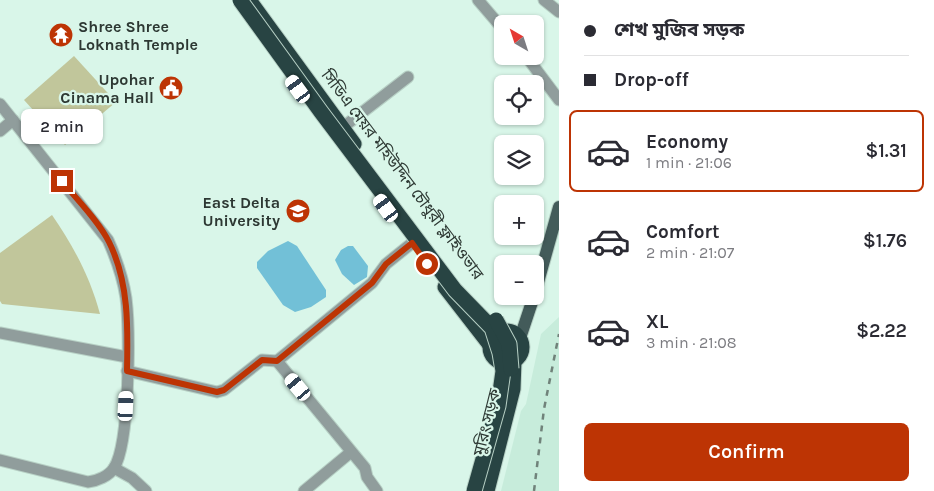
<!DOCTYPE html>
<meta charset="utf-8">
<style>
body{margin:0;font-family:Karla,"Noto Sans Bengali",sans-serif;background:#f2f2f3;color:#2b2b33;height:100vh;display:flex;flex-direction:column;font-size:19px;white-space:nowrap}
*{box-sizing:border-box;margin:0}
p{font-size:16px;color:#7c7c81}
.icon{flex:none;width:28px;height:28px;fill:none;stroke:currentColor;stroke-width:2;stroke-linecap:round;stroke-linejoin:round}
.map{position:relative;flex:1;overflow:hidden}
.panel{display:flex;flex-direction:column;background:#fff;width:375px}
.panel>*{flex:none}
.hud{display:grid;align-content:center;height:110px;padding:0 25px;background:#fff}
.needle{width:32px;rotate:321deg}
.tools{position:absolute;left:494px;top:15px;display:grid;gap:10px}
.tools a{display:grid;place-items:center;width:50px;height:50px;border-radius:8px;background:#fff;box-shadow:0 1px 4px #0004;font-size:25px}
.end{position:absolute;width:22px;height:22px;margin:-11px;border:6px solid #bd3404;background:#fff;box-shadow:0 0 0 2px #fff}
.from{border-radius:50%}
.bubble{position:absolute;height:35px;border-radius:8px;background:#fff;box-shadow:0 1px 4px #0004;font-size:16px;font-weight:600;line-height:35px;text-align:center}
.car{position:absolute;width:15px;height:30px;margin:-15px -8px;border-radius:6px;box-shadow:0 0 4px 1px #0007;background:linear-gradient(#fff 24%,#345 0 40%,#fff 0 76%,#345 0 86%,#fff 0)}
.hud b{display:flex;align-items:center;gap:18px;height:48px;font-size:19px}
.hud b+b{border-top:1px solid #e1e1e2}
.hud i{width:12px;height:12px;background:#2b2b33}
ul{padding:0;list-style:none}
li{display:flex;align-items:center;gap:15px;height:82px;margin:0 10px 8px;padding:0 15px;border:2px solid transparent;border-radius:8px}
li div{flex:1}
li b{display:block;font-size:19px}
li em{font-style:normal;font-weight:600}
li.selected{border-color:#bd3404}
li>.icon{width:45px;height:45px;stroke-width:1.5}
.cta{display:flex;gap:10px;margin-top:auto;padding:10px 25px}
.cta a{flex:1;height:58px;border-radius:8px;background:#bd3404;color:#fff;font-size:20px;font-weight:600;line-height:58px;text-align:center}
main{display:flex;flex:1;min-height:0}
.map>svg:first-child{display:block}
.built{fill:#c7ecdb}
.green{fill:#c1c69b}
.water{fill:#72c0d7}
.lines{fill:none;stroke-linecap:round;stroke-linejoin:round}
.minor-casing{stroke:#b7d0c5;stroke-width:13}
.major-casing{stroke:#b7d0c5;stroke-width:14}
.highway-casing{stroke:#b7d0c5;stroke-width:17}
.minor{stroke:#909d9c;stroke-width:11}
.major{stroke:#435b5a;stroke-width:12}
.highway{stroke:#284443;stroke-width:15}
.rail{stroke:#70827a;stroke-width:2.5;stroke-dasharray:6 6;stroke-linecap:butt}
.highway-bridge-casing{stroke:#b7d0c5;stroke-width:17;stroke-linecap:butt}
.highway-bridge{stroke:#284443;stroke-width:15}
.route{stroke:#bd3404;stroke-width:6}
.labels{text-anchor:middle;stroke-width:4.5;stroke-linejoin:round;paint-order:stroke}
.poi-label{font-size:16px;font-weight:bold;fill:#2d3833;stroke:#d9f6e9;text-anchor:end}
.street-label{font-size:16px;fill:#2d3833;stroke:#d9f6e9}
</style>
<main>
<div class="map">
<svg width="559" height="491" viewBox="0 0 559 491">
<rect width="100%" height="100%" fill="#d9f6e9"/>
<!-- built -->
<path class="built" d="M559 317V491H501L521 411 526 404 541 334Z"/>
<!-- green -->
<g class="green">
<path d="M74 56 116 102 65 145 24 100Z"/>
<path d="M52 215C74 247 90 277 100 314L2 304 0 301V253Z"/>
</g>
<!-- water -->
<g class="water">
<path d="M288 241 297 246 326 290V297L311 307 295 312 283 305 257 268V262L268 251Z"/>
<path d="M348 246H353L368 266 367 277 354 285 342 274 335 260 341 250Z"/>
</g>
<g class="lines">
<defs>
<g id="minor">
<path d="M478 0 502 28"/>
<path d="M544 0 559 12"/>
<path d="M526 56 559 100"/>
<path d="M0 104 108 240C116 258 123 278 126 298 130 330 130 443 114 468 109 476 97 481 88 482L0 460"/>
<path d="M342 128 408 77"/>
<path d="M0 131 13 120"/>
<path d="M0 333 127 357"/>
<path d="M127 371 217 392 224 390 262 360 277 361"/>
<path d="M114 468 132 478 146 491"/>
<path d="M304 491 351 452"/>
<path d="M377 491 367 477 365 468 277 361 372 283 386 264 412 243"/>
</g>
<g id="major">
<path d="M535 293 559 207"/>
<path d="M520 338 534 296"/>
</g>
<g id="highway">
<path d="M249 0 354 144"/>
<path d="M445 287 490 345"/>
<circle cx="506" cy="347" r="16"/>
<path d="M487 491 513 389 514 361"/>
</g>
</defs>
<!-- minor casing -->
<use href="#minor" class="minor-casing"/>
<!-- major casing -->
<use href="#major" class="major-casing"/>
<!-- highway casing -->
<use href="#highway" class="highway-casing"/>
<!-- minor -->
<use href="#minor" class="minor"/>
<!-- major -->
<use href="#major" class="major"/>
<!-- highway -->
<use href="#highway" class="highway"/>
<!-- rail -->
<path class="rail" d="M534 491 544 409 559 334"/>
<defs>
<g id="highway-bridge">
<path d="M240 0 321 112 455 290 492 328 500 353 503 371 498 406 474 491"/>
<path d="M496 320 509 344 511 369"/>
</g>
</defs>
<!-- highway-bridge casing -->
<use href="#highway-bridge" class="highway-bridge-casing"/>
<!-- highway-bridge -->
<use href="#highway-bridge" class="highway-bridge"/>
</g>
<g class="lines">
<!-- route -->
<path class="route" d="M62 181C77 200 98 220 109 242 129 282 128 328 127 371L217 392 224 390 262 360 277 361 372 283 386 264 412 243 427 264"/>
</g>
<!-- icons -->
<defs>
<symbol id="temple-disc" viewBox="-11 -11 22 22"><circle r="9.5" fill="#bd3404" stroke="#d9f6e9"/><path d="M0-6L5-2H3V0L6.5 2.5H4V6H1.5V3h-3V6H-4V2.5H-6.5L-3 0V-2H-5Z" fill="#fff"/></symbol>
<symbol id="civic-disc" viewBox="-11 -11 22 22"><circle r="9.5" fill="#bd3404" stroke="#d9f6e9"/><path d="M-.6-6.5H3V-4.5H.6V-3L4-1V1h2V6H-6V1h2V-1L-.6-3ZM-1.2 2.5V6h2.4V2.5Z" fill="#fff"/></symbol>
<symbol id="university-disc" viewBox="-11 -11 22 22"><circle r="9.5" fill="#bd3404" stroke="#d9f6e9"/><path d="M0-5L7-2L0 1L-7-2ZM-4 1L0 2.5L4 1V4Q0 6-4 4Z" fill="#fff"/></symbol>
</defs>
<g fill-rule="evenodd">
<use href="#temple-disc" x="47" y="21" width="28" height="28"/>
<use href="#civic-disc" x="157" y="74" width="28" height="28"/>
<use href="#university-disc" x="284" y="197" width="28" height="28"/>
</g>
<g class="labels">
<!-- poi labels -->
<g class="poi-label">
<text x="78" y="32" text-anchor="start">Shree Shree<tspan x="78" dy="18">Loknath Temple</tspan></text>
<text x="154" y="85">Upohar<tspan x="154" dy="18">Cinama Hall</tspan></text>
<text x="280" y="208">East Delta<tspan x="280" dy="18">University</tspan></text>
</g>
<!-- street labels -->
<g class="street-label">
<text transform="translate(403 174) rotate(53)" y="6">সিডিএ মেয়র মহিউদ্দিন চৌধুরী ফ্লাইওভার</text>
<text transform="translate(486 422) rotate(-76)" y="6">মুরিং সড়ক</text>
</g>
</g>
</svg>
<div class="tools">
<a><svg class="needle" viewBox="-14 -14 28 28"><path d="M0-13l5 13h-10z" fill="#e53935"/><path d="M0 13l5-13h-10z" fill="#7c7c81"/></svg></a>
<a><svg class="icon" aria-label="locate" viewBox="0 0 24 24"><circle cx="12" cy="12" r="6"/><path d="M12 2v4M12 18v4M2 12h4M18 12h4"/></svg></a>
<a><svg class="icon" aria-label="layers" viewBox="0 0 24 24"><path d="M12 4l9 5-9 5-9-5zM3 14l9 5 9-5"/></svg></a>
<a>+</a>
<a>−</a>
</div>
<i class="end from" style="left:427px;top:264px"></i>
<i class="end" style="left:62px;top:181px"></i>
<div class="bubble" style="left:21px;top:109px;width:82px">2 min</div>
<i class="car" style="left:298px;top:89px;rotate:324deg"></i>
<i class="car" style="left:386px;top:208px;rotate:324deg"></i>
<i class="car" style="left:298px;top:387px;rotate:320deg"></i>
<i class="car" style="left:126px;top:406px;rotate:3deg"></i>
</div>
<section class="panel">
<div class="hud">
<b><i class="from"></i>শেখ মুজিব সড়ক</b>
<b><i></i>Drop-off</b>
</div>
<ul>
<li class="selected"><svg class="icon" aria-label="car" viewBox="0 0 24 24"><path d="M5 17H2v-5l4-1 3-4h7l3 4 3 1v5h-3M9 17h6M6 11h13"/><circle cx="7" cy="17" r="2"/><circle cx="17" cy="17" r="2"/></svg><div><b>Economy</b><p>1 min · 21:06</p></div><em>$1.31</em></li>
<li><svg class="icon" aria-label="car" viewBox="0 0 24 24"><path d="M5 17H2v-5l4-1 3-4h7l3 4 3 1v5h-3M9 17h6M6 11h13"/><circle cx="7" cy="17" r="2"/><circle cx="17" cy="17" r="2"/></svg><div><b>Comfort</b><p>2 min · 21:07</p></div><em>$1.76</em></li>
<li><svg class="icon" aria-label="car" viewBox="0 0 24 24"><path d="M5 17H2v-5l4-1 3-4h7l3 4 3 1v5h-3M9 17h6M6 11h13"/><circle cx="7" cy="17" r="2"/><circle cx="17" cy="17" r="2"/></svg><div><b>XL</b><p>3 min · 21:08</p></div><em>$2.22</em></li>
</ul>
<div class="cta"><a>Confirm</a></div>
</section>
</main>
